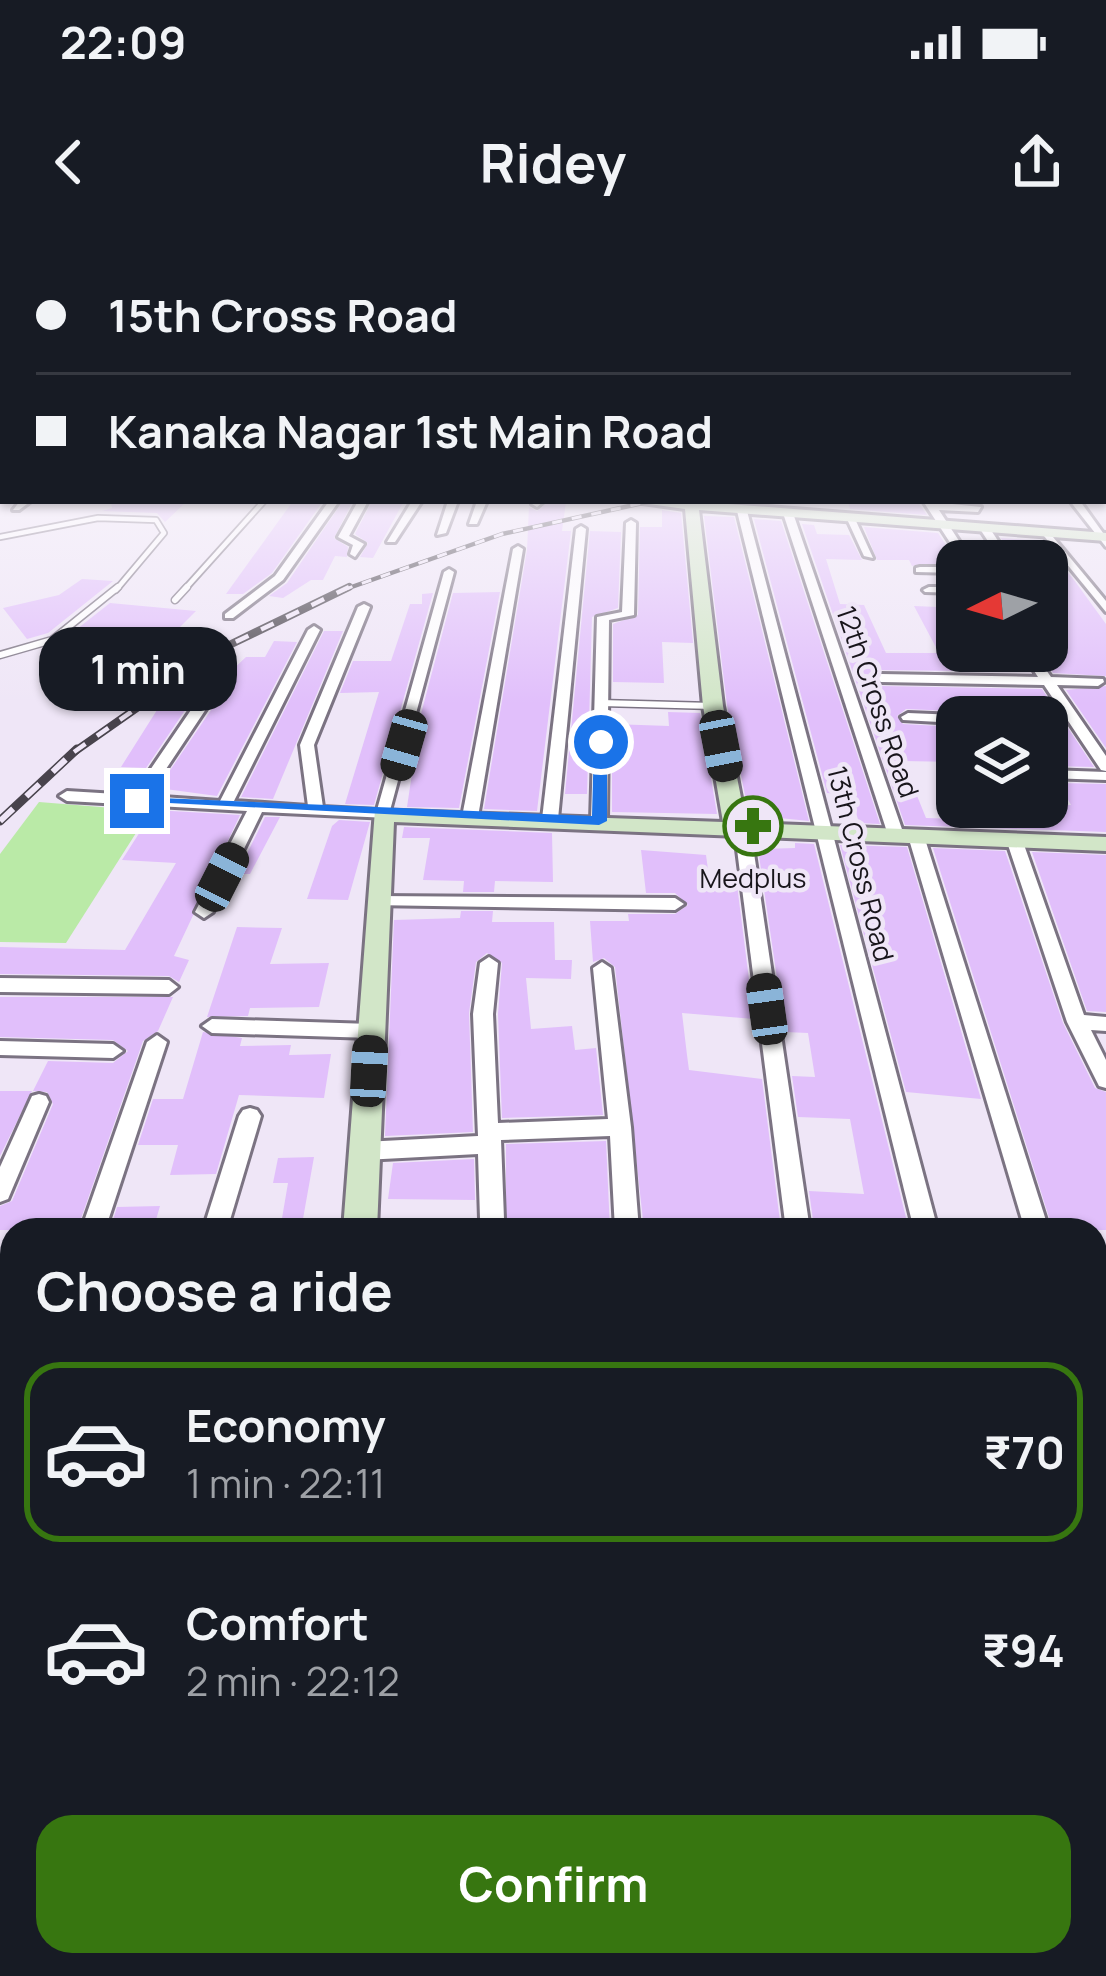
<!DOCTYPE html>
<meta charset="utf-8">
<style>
body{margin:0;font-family:Manrope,sans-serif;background:#242831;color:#f1f3f6;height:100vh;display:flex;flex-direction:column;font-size:45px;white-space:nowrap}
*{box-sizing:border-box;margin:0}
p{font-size:39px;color:#9ea1a6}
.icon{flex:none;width:66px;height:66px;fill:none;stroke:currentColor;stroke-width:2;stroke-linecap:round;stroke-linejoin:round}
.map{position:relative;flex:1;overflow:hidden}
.details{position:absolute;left:0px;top:978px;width:1107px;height:759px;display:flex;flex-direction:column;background:#171b24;border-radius:36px 36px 0 0;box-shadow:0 3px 9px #0004}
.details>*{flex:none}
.banner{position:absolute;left:0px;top:0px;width:1107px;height:264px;box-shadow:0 3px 9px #0004;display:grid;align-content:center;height:264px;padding:0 36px;background:#171b24}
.needle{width:78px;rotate:265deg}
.buttons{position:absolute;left:936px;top:300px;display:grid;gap:24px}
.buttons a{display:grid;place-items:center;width:132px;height:132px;border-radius:24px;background:#171b24;box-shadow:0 3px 9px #0004;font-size:60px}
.end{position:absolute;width:54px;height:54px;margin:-27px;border:15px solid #1a73e8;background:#fff;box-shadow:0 0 0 6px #fff}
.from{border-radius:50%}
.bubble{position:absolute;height:84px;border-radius:36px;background:#171b24;box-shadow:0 3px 9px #0004;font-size:39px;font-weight:700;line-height:84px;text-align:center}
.car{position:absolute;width:36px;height:72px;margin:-36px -18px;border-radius:15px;box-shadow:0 0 9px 3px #0007;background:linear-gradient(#222 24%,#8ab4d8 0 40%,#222 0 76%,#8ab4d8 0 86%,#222 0)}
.banner b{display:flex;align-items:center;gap:42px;height:114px;font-size:45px}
.banner b+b{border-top:3px solid #363941}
.banner i{width:30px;height:30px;background:#f1f3f6}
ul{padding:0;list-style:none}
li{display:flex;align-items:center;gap:36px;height:180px;margin:0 24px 18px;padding:0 12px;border:6px solid transparent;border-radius:36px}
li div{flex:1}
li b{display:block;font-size:45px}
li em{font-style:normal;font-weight:700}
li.selected{border-color:#377610}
li>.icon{width:108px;height:108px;stroke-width:1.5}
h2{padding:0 36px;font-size:54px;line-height:144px}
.button{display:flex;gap:24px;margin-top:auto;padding:24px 36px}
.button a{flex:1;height:138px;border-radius:36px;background:#377610;color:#fff;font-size:48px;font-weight:700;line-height:138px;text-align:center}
.status{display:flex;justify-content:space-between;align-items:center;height:84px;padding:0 60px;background:#171b24;direction:ltr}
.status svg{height:33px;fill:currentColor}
header{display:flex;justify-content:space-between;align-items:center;height:156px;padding:0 36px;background:#171b24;font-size:54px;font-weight:700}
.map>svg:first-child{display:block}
.green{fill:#baeaa7}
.building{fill:#e1bffb}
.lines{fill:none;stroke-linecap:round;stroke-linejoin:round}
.lane-far1-casing{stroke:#7b7382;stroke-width:8}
.lane-casing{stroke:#7b7382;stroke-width:9}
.street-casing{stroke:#7b7382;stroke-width:6}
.secondary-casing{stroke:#7b7382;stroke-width:6}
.lane-far1{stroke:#fff;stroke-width:4.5}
.lane{stroke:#fff;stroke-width:6}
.street{fill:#fff;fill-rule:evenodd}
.secondary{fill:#d2e6c8;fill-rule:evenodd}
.rail-far2-casing{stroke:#48434c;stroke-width:4.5}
.rail-far1-casing{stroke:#48434c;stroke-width:8}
.rail-casing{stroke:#48434c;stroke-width:9}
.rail-far2{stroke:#efe6f7;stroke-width:3;stroke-dasharray:10;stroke-linecap:butt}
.rail-far1{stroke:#efe6f7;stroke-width:4.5;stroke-dasharray:14;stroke-linecap:butt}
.rail{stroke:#efe6f7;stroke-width:6;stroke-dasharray:18;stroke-linecap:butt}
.route{fill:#1a73e8}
.labels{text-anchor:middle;stroke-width:9;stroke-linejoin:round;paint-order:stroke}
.far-street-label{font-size:27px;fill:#18151b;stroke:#efe6f7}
.far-poi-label{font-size:27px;fill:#18151b;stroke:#efe6f7}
</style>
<div class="status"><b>22:09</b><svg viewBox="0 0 49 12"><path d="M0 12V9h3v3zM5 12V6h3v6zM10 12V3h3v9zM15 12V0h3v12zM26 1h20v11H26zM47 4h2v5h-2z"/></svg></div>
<header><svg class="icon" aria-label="back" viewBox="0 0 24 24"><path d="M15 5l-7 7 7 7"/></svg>Ridey<svg class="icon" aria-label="share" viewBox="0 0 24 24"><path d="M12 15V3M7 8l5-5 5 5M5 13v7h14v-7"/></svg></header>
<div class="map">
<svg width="1106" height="1736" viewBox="0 0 1106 1736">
<rect width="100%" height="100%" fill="#efe6f7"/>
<!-- green -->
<g class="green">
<path d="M97 403 160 409 138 430 73 424Z"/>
<path d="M39 562 150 571 66 703 0 702V614Z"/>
</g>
<!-- building -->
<g class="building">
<path d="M111 261H187L165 282 157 273 102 271 112 268Z"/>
<path d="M293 261H323L272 333 243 354H226Z"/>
<path d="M343 261H353L334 298 348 307 347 317 335 316 323 340H311L283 358 269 356 287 343Z"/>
<path d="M372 261H404L373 318 360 317 368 303 355 294Z"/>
<path d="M848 261H917L927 275 850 269Z"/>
<path d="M548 262H566L562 291H571L537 571 484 569 527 310 529 267 537 271Z"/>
<path d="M662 270 681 273 693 403 662 402 664 443 613 442V384L638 375 640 287H662Z"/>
<path d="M704 276 734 277 809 581 749 575 727 465Z"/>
<path d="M754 279 781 281 880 584 859 583 851 555 827 553Z"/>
<path d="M802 284 814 285 817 294 849 295 862 320 826 319 840 364 864 365 886 413H939L914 366 938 367 936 378 957 382V411H1017L1030 432 881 430 871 437 872 442 881 446 1042 449 1094 527 1050 526 1047 475 906 469 897 476 903 484 957 487V522L903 521 926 578 993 580 988 567 1071 565 1059 543 1106 544V592L905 585Z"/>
<path d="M864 287 938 293 957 322 912 326 909 320H877Z"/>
<path d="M590 291 621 292 618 368 592 377 587 554H565Z"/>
<path d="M1001 298 1042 301 1074 340 1106 384V436L1053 433 1038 411H1047V321H1015Z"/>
<path d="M82 339 113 341 48 393 27 399 3 368 59 355Z"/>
<path d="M500 352 459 568 407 567 421 474 453 353Z"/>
<path d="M433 353 374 565 345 564 379 452 340 453 353 421H391L410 364H422V354Z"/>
<path d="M110 363 196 371 170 397 77 389Z"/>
<path d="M324 391H343L273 559 241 557Z"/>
<path d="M274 401 297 402 217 556 158 548 224 451 215 440 204 442 146 528 121 527 157 470 211 436H226L246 417H265Z"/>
<path d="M1106 446V508L1066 450Z"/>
<path d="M668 472 700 473 717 574 612 572V484L669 486Z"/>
<path d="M154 570 240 575 174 716 189 720 179 742 169 736 0 734V707L125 710 176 623 122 620Z"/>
<path d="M265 577H280L250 634H237Z"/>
<path d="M339 580 370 582 348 660 307 659 332 586Z"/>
<path d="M404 587 552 593 553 642 495 641 494 652H463L464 641 423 640 430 598H402Z"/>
<path d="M795 603 814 604 909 990H827L826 981 813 980 809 951 864 954 850 879 798 877 792 836 815 837 808 793 785 792 758 609 795 608Z"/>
<path d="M840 605 907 607 981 859 906 852Z"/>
<path d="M933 608 1005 611 1063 783 1095 848 1106 852V990H1053Z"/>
<path d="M641 610 706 615 709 637H736L754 779 682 773 687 815 689 830 762 839 780 981 775 980 777 990H726L725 981 643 980 615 727 604 718 593 722 590 681H629L628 674H675L688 665 675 653H646Z"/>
<path d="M1032 612 1106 615V772L1087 771Z"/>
<path d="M461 671H493L492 682H554L555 720H572L571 739 526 738 531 789 572 786 575 810 596 808 603 875 502 878 498 774 502 723 487 713 476 722 469 773 473 892 385 896 394 680 460 678Z"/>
<path d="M237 687 282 688 270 724 329 723 319 767 250 768 248 776 207 777Z"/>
<path d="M0 757H173L158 791 143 801 77 990H0V966L12 961 53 864 47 852 33 851 48 821 113 823 128 811 113 800 0 797Z"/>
<path d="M203 792 242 798 240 806 291 805 289 815 331 814 324 858 239 855 216 934 170 935 178 905H138L153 859H183Z"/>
<path d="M0 851H32L0 916Z"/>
<path d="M606 901 610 990H506V904Z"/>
<path d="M314 917 301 990H280L288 943H273L278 918Z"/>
<path d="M474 919 475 960 388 959 393 923Z"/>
<path d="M160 966 153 990H110L117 967Z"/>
</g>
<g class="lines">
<defs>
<g id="lane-far1">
<path d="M0 297 98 278 156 280 164 293 116 350"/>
<path d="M184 350 264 261"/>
</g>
<g id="lane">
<path d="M175 360 187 347"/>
<path d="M0 415 52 400 118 347"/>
<path d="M601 463 713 466"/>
</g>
<g id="street">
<rect x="1104" y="226" width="2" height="6"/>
<rect x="0" y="238" width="3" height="6"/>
<path d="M20 261H31L19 270H13Z"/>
<path d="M329 261H339L283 340 233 378H225V374L275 336Z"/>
<path d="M358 261H368L349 296 364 304 355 317 350 314 353 305 338 297Z"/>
<path d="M412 261H422L395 302H387Z"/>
<path d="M448 261H458L446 293 437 295Z"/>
<path d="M477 261H487L477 284H469Z"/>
<path d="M534 261H544L537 267 532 264Z"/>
<path d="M923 261 981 267 978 272 939 270 972 321H962Z"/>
<path d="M1070 261H1080L1106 297V307Z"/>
<path d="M742 268 747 271 938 990H914L737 271Z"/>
<path d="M789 273 794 276 904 595 902 598 896 600 888 595 784 276Z"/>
<path d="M847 279 856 281 873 318 864 316Z"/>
<path d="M631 280 636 283 634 375 609 380 607 581 599 586 591 581 597 377 622 372 626 283Z"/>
<path d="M581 286 586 289 558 579 550 584 542 579 576 289Z"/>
<path d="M985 286 989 287 1011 321H1001L980 289Z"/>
<path d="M1048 291 1106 361V372L1044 296Z"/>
<path d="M518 306 523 309 478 577 470 582 462 577 513 309Z"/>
<path d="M920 327H957V333L916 332V328Z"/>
<path d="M449 329 454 332 388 578 262 572 213 672 204 678 195 672 247 571 67 561 59 556 67 551 133 555 208 445 213 444 220 448 148 556 220 561 308 390 314 386 320 390 234 561 308 566 300 505 358 367 364 364 370 367 314 505 323 567 377 570 444 332Z"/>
<path d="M929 347H957V353L925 352 923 350Z"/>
<path d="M943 369H957V377L939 375V371Z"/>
<path d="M1021 411H1033L1051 437 1103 439 1104 442 1098 446 1057 445 1106 516V531L1101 530 1044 445 881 442 875 438 881 434 1038 437Z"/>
<path d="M908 473 957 475 962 477H957V483L903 480 901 477Z"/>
<path d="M953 526 957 527V535L946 530Z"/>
<path d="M1047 530 1106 532V540L1047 538Z"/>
<path d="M742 581 750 586 810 990H786L734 586Z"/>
<path d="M916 591 924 596 1049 990H1025L908 596Z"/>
<path d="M1014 594 1022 599 1084 775 1106 777V791L1091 790 1106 820V848L1099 846 1067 782 1006 599Z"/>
<path d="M378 656 675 658 684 664 675 670 372 665 369 661Z"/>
<path d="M489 717 498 723 493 774 498 883 608 879 593 728 602 722 611 728 631 887 639 990H615L610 896 501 900 504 979 500 986 492 989 484 986 480 979 478 914 364 920 356 917 353 911 356 905 364 902 478 896 473 774 480 723Z"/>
<path d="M0 738 169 740 178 747 169 754 0 752Z"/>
<path d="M212 779 371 784 381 791 371 798 212 793 202 786Z"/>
<path d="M157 795 167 802 105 990H81L147 802Z"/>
<path d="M0 801 113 804 123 811 113 818 0 815Z"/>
<path d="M39 854 46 856 49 862 8 959 0 962V927L32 856Z"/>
<path d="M250 868 257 870 261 876 227 990H203L239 876 243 870Z"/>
<rect x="0" y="1049" width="12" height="22"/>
<path d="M1095 1174 1106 1181V1265L1095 1264V1236L1103 1237 1095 1231Z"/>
<path d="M1095 1389 1106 1394V1462L1095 1457Z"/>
<path d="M0 1396 12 1397V1429L0 1428Z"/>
<path d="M483 1725H521L520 1736H482Z"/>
<path d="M833 1725H871L872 1736H834Z"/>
<path d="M1026 1725H1064L1067 1736H1029Z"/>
</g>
<g id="secondary">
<path d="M628 261H689L1106 293V301L699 270 723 466 746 583 1106 597V611L394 582 377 990H343L375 570 723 582 703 466 685 269Z"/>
<path d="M1095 1511 1106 1512V1560L1095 1559Z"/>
<path d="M201 1725H253V1736H199Z"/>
</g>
</defs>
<!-- lane-far1 casing -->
<use href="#lane-far1" class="lane-far1-casing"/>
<!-- lane casing -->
<use href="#lane" class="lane-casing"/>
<!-- street casing -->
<use href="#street" class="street-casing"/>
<!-- secondary casing -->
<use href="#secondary" class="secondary-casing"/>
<!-- lane-far1 -->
<use href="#lane-far1" class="lane-far1"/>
<!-- lane -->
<use href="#lane" class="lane"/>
<!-- street -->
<use href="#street" class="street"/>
<!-- secondary -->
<use href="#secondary" class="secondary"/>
<defs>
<path id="rail-far2" d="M343 350 502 294 652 261"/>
<path id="rail-far1" d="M74 512 221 409 349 347"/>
<path id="rail" d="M0 581 77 509"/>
</defs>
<!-- rail-far2 casing -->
<use href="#rail-far2" class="rail-far2-casing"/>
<!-- rail-far1 casing -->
<use href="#rail-far1" class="rail-far1-casing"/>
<!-- rail casing -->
<use href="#rail" class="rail-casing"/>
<!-- rail-far2 -->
<use href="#rail-far2" class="rail-far2"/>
<!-- rail-far1 -->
<use href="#rail-far1" class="rail-far1"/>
<!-- rail -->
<use href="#rail" class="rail"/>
</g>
<!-- sky -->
<linearGradient id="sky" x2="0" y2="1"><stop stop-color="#91a1dd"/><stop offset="0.47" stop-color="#f8f4fb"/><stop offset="1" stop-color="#f8f4fb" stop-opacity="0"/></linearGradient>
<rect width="1106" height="464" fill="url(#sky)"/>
<!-- route -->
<path class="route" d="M601 499 607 502V581L599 585 130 561 137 557 592 576 594 502Z"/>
<!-- icons -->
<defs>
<symbol id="pharmacy-ring" viewBox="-11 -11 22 22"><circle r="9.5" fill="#efe6f7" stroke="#377610" stroke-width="1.5"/><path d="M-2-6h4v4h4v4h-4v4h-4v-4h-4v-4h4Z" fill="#377610"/></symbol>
</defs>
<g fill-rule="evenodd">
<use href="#pharmacy-ring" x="720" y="553" width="66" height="66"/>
</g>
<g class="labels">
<!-- far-street labels -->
<g class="far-street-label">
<text transform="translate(877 462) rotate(71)" y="9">12th Cross Road</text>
<text transform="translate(860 624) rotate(76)" y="9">13th Cross Road</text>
</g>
<!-- far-poi labels -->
<g class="far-poi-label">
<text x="753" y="648">Medplus</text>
</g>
</g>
</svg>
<div class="buttons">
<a><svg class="needle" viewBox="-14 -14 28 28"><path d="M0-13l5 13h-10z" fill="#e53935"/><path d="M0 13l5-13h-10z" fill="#9ea1a6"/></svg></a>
<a><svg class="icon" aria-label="layers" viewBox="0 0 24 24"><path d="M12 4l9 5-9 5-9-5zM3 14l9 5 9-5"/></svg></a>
</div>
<i class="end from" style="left:601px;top:502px"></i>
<i class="end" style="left:137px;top:561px"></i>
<div class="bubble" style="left:39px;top:387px;width:198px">1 min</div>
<i class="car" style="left:404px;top:505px;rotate:196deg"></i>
<i class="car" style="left:721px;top:506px;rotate:169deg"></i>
<i class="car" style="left:222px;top:637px;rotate:27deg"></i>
<i class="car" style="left:767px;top:769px;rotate:352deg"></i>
<i class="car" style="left:369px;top:831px;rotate:3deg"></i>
<div class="banner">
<b><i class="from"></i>15th Cross Road</b>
<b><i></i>Kanaka Nagar 1st Main Road</b>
</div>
<section class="details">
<h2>Choose a ride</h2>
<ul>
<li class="selected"><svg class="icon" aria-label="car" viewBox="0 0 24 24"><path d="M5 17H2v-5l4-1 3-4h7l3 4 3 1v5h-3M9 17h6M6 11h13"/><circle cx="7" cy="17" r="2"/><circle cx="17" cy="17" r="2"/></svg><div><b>Economy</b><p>1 min · 22:11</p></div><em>₹70</em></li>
<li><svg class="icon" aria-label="car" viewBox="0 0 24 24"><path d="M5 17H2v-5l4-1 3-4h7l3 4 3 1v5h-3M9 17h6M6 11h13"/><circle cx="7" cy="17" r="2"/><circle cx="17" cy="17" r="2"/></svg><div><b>Comfort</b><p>2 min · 22:12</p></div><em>₹94</em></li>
</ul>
<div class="button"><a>Confirm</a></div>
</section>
</div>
